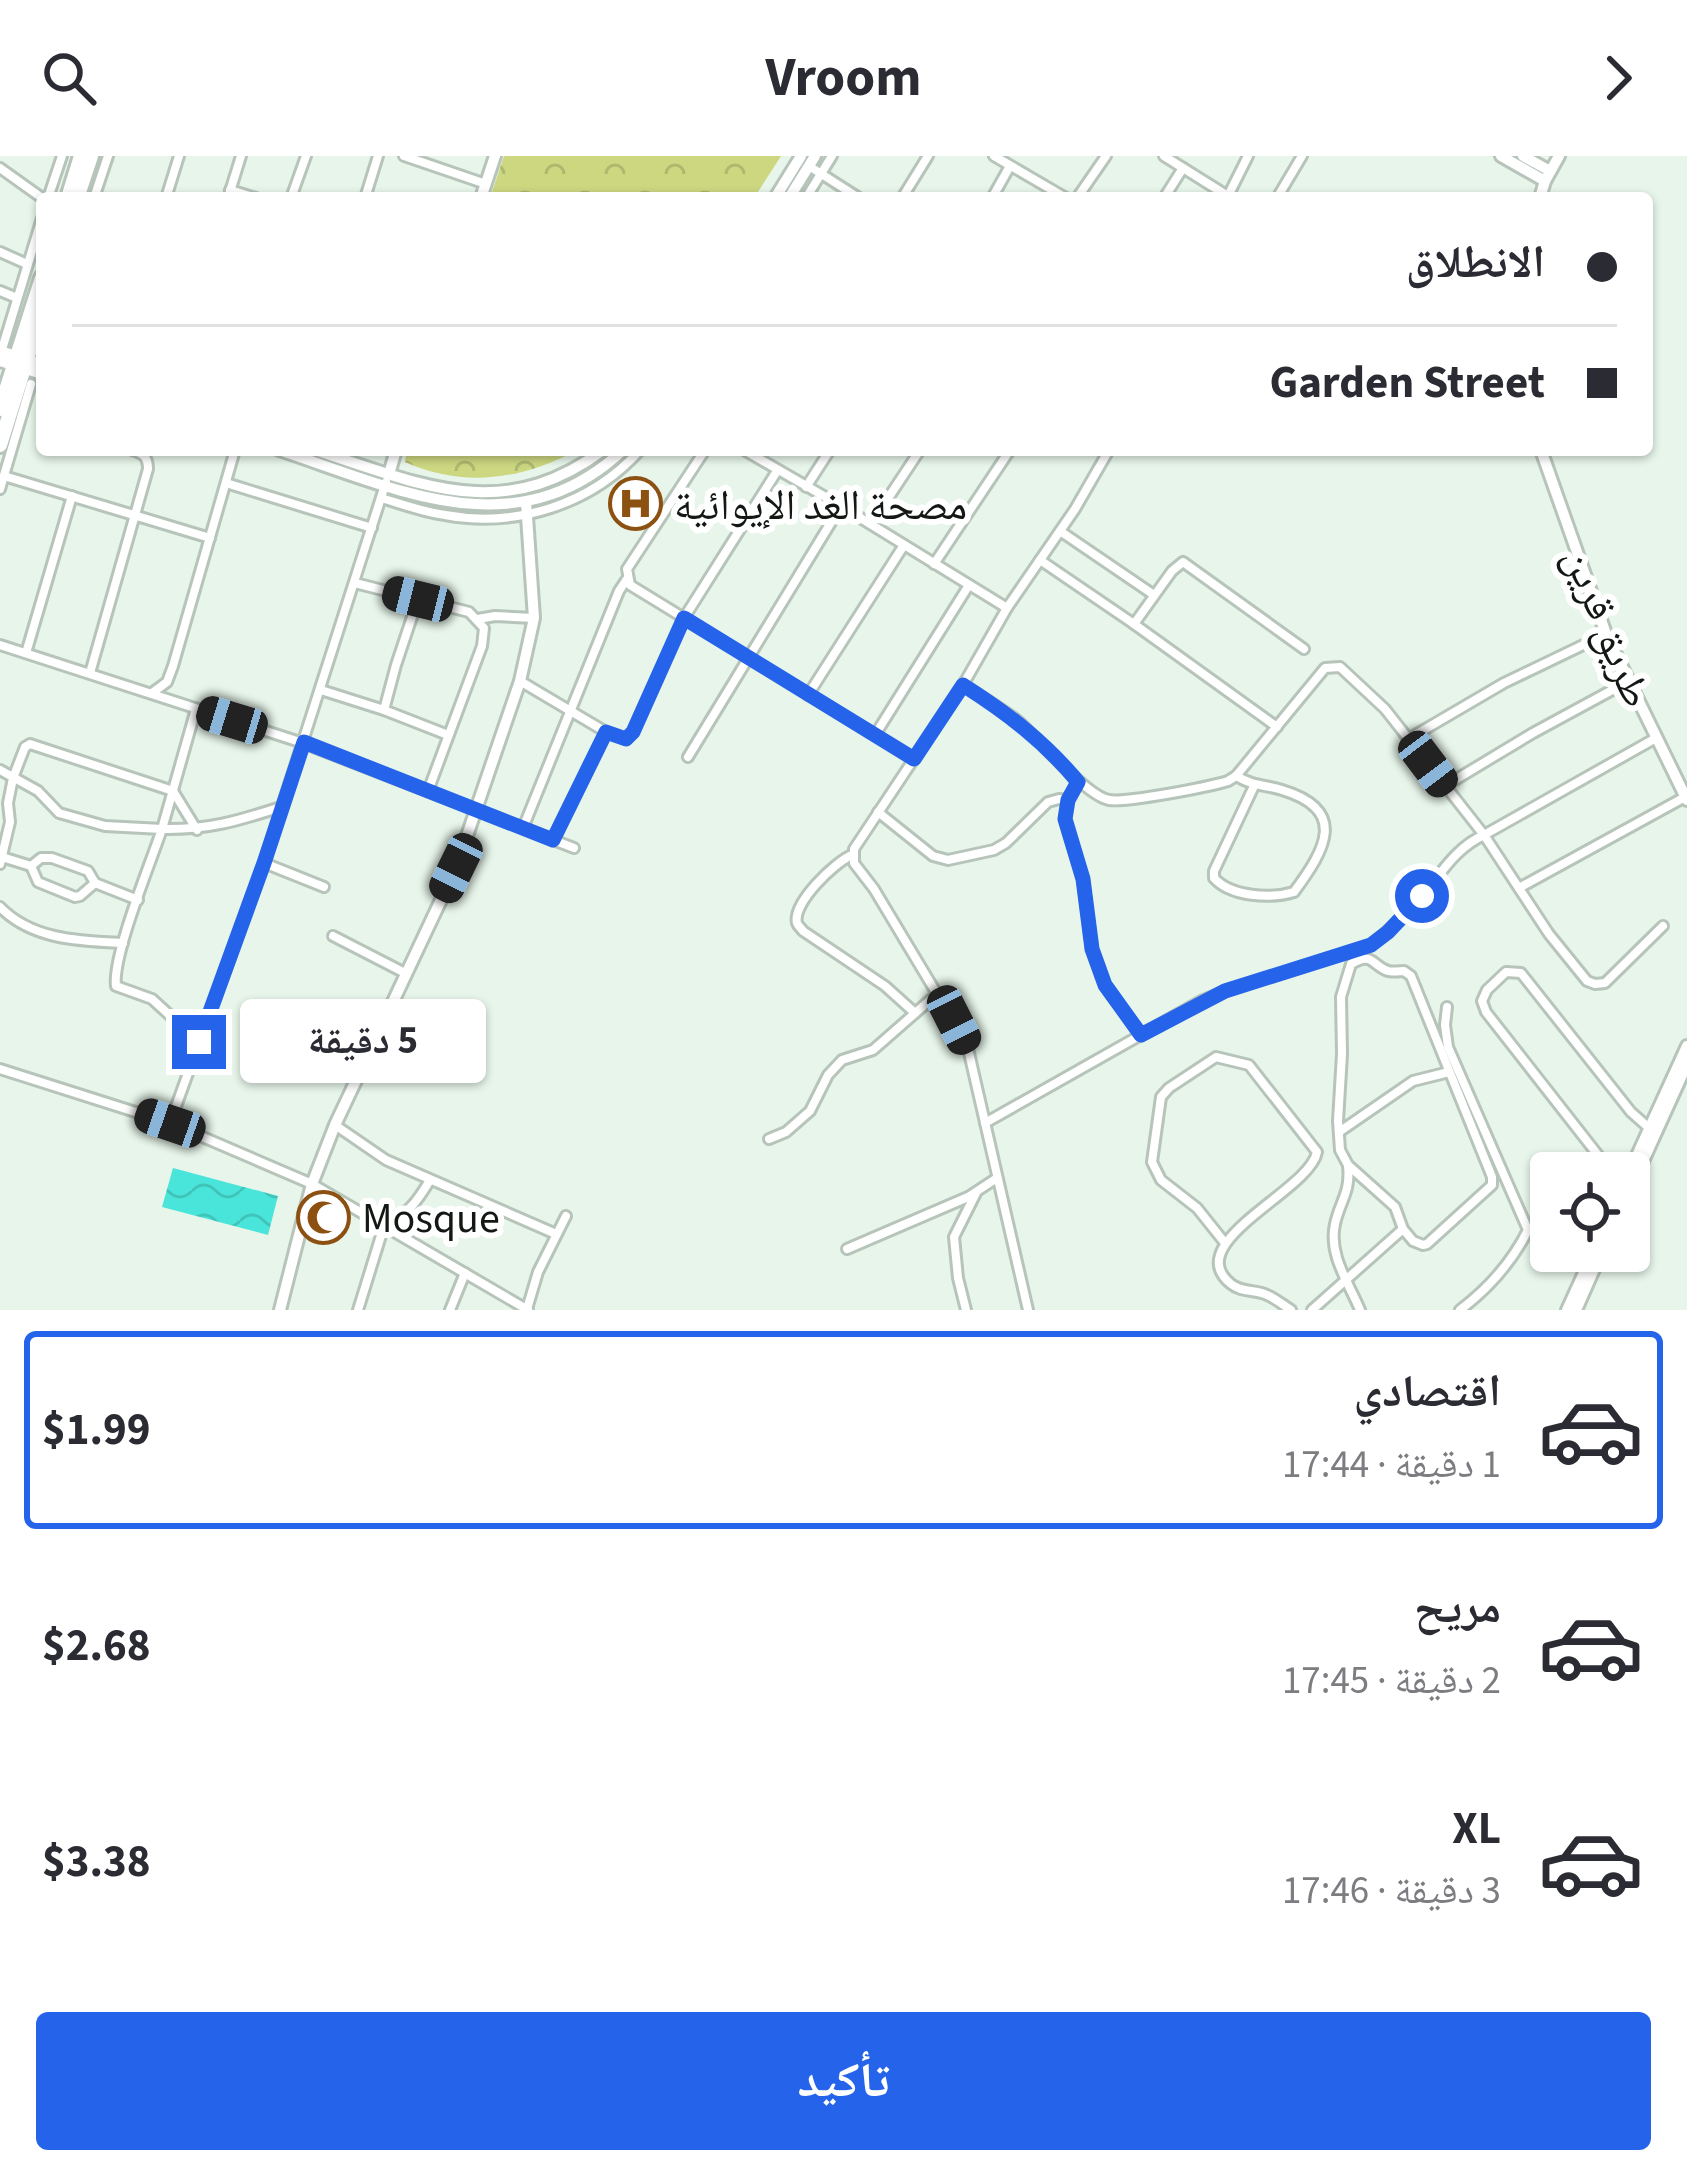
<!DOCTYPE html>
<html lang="ar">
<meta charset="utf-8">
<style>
body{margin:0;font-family:"Source Sans 3","Noto Naskh Arabic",sans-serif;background:#f7f7f7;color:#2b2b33;direction:rtl;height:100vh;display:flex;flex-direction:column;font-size:45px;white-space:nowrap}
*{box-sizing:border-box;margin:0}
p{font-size:39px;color:#7c7c81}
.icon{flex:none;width:66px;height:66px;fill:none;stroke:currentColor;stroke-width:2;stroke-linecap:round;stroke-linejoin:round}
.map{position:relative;height:1154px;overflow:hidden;direction:ltr}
.drawer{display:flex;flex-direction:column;background:#fff;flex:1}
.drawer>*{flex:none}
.guide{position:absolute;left:36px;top:36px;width:1617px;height:264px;border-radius:12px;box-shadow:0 3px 9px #0004;direction:rtl;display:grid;align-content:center;height:264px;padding:0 36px;background:#fff}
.controls{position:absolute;left:1530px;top:996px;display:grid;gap:24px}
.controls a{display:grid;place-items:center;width:120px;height:120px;border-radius:12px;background:#fff;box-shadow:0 3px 9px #0004;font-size:60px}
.end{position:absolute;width:54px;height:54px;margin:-27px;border:15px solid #2563eb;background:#fff;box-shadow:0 0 0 6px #fff}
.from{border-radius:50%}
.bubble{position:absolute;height:84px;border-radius:12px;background:#fff;box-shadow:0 3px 9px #0004;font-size:39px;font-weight:700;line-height:84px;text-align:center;direction:rtl}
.car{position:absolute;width:36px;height:72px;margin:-36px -18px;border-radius:15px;box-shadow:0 0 9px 3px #0007;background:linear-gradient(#222 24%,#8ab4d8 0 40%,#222 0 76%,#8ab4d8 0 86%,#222 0)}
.guide b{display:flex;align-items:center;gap:42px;height:114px;font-size:45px}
.guide b+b{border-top:3px solid #e1e1e2}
.guide i{width:30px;height:30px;background:#2b2b33}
ul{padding:21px 0 0;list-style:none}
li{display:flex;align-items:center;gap:36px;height:198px;margin:0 24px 18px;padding:0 12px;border:6px solid transparent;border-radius:12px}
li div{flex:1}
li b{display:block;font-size:45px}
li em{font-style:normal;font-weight:700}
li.on{border-color:#2563eb}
li>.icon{width:108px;height:108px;stroke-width:1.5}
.cta{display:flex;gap:24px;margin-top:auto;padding:24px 36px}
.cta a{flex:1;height:138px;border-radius:12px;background:#2563eb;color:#fff;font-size:48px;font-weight:700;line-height:138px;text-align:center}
header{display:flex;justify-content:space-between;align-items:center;height:156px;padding:0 36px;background:#fff;font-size:54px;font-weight:700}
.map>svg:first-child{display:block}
.forest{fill:url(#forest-crowns)}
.water{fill:url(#water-waves)}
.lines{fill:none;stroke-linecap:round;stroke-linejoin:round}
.street-casing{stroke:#b7c4ba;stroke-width:14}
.secondary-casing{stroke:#b7c4ba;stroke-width:16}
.primary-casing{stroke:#b7c4ba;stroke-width:16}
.highway-casing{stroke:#b7c4ba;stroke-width:20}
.street{stroke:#fff;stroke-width:8}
.secondary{stroke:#fff;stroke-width:10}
.primary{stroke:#fff;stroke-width:10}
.highway{stroke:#fff;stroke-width:14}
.route{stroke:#2563eb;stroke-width:15}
.labels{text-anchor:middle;stroke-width:12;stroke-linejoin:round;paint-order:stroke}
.poi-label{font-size:42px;fill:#131814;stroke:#fff;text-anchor:start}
.street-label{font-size:42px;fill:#131814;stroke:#fff}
</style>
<header><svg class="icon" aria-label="forward" viewBox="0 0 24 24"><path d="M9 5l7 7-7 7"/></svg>Vroom<svg class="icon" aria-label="search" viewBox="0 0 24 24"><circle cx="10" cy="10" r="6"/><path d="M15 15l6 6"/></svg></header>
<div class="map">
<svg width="1687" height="1154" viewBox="0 0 1687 1154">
<defs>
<pattern id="forest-crowns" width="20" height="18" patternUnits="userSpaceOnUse" patternTransform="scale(3)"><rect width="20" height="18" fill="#ccd780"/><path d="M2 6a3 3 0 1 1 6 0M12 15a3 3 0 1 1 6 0" fill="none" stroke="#aeb86e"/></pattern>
<pattern id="water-waves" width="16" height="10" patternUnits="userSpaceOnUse" patternTransform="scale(3)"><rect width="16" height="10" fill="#4ae5da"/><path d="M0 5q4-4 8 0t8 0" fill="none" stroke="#40c4ba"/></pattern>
</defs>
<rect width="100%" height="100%" fill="#e7f5ea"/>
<!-- forest -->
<g class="forest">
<path d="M504 0H781L754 42H490Z"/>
<path d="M407 294H577C522 324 463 332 405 306Z"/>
</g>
<!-- water -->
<path class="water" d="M173 1012 278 1040 268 1079 162 1051Z"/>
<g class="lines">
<defs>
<g id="street">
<path d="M404 0 486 28"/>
<path d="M994 0 1066 42"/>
<path d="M1164 0 1231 42"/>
<path d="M809 10 859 42"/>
<path d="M0 12 42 42"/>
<path d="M230 34 256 42"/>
<path d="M1228 40 1248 0"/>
<path d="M48 42 62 0"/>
<path d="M94 42 108 0"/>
<path d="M166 42 179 0"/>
<path d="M228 42 241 0"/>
<path d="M291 42 306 0"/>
<path d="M365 42 378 0"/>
<path d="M806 42 832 0"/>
<path d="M902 42 928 0"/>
<path d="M992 42 1010 10"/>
<path d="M1077 42 1106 0"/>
<path d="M1164 42 1183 12"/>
<path d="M1277 42 1302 0"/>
<path d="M0 96 27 108"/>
<path d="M0 135 17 142"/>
<path d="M3 190 42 62"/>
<path d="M40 199 42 191"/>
<path d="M705 294 627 413 630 429 914 603"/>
<path d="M744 294 841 350 1007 452"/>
<path d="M4 320 210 382"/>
<path d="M226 327 372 372"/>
<path d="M806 331 830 294"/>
<path d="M0 333 31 228"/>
<path d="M381 342C402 348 423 356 445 359 516 372 591 349 640 294"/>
<path d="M871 368 920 294"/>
<path d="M1060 375 1154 439"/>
<path d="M1040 404 1134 468 1277 571"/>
<path d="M934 408 1010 294"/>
<path d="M355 427 469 456 484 472 482 490 428 635"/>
<path d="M418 443 396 509 384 554 448 579"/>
<path d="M478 463 495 460 534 462"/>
<path d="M1134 468 1172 415 1183 406 1304 493"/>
<path d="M0 489 303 587 574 692"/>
<path d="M26 497 72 340"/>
<path d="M90 517 148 313C148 300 143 298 132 294"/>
<path d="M520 525 606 576 626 583 633 576 684 462 777 315"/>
<path d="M963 529C982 541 1001 552 1018 565 1039 583 1086 640 1109 644 1126 647 1208 631 1228 625L1236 620 1325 512 1340 511 1385 553 1484 679 1656 582"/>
<path d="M321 534 384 554"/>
<path d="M152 537 167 526 173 510 235 294"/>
<path d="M808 539 904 389"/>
<path d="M196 553 162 673C209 674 237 665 281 651"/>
<path d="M875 579 969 429"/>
<path d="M1410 582 1504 527 1606 478"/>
<path d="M688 601 841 350"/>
<path d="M0 614 38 635 59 657 105 670 162 673C151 706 112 800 116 830L152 843 199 886"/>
<path d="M1236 620C1256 631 1262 628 1282 634 1348 654 1326 693 1294 736 1271 743 1231 741 1214 722V715L1254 630"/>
<path d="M1078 626 1068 644 1065 663 1083 723 1092 793 1105 829 1141 879"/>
<path d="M1445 630 1533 577 1627 526"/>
<path d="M878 656 933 700 948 704 994 694 1006 687 1048 646 1059 643 1068 644"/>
<path d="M523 672 619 435 627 423"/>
<path d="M553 684 606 576"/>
<path d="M852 699C835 706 792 747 797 767 798 770 801 772 803 775L885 830 915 857"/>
<path d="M2 701 31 710 41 702H52L88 715 95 727 138 744"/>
<path d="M264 707 324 731"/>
<path d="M0 708 10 666 8 647 13 622 25 591 30 588 173 635 197 674"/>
<path d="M31 710 38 726 75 741 80 740 95 727"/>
<path d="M1519 732 1685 641"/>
<path d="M0 751C32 784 80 785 123 787"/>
<path d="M333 780 405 817"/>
<path d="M1447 851 1445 869 1448 891 1528 1074C1512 1106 1489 1132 1460 1154"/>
<path d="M0 913 170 967 312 1028 528 1154"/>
<path d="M170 967 264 707 386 326"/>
<path d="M985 967 1201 845 1225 835 1371 789C1389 775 1405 759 1421 741 1441 718 1455 692 1484 679L1549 778 1587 825 1595 828 1605 827 1663 770"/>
<path d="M335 969 386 1004 556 1078"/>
<path d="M1339 976 1413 925 1449 916"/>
<path d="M769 983 786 976 810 955 828 919 842 904 873 894 937 838"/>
<path d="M1348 1010C1351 1036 1340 1045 1335 1068 1328 1099 1349 1127 1360 1154"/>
<path d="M1612 1017 1486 856 1482 845 1487 834 1506 816 1521 817 1631 956 1649 972"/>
<path d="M1225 1087 1197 1052 1161 1024 1152 1006 1161 941 1169 932 1216 901 1249 909 1317 996C1310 1035 1179 1086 1231 1128 1242 1137 1255 1133 1267 1139 1275 1142 1283 1149 1291 1154"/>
<path d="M847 1093 968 1041 997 1022"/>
<path d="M527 1153 538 1116 566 1060"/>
<path d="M358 1154 384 1070C407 1059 417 1046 430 1024"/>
<path d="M450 1154 465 1117"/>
<path d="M966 1154 958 1122 954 1081 976 1037"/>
<path d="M1028 1154 967 888 874 733 854 707V693L963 529 1007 452 1075 353 1109 294"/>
<path d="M1312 1154 1403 1073 1413 1085 1423 1089 1427 1088 1492 1029V1021L1411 820 1404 815C1401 815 1391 816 1388 815 1371 809 1373 795 1351 808L1341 841 1342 898 1338 965 1340 994 1348 1009 1395 1051 1403 1073"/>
</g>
<g id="secondary">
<path d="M1501 0 1545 25"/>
<path d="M1523 0 1550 15"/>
<path d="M481 42 495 0"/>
<path d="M1540 42 1545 25 1559 0"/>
<path d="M1541 294 1606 478 1687 644"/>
<path d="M389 318 396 294"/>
<path d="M1629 1017 1687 890"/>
<path d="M1629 1036 1687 908"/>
<path d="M280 1154 312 1028 335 969 456 712 520 525 534 462 526 346"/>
<path d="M1567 1154 1594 1095"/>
<path d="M1576 1154 1602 1095"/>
</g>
<g id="primary">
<path d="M775 42 801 0"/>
<path d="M789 42 815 0"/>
<path d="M0 195 42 208"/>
<path d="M0 205 42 218"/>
<path d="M279 294C397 333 516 394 623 294"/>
<path d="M315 294C421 328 502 369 603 294"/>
</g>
<g id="highway">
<path d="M68 42 81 0"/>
<path d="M77 42 91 0"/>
<path d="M0 253 42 122"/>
<path d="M0 289 42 155"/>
</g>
</defs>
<!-- street casing -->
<use href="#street" class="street-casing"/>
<!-- secondary casing -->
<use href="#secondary" class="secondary-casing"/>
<!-- primary casing -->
<use href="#primary" class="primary-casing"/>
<!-- highway casing -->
<use href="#highway" class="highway-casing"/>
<!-- street -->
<use href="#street" class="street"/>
<!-- secondary -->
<use href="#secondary" class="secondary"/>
<!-- primary -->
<use href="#primary" class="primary"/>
<!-- highway -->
<use href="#highway" class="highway"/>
</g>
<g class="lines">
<!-- route -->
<path class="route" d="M199 886 264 707 304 586 553 684 606 576 626 583 633 576 684 462 914 603 963 529C1007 557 1045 586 1078 626L1068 644 1065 663 1083 723 1092 793 1105 829 1141 879 1225 835 1371 789 1388 776 1422 740"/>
</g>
<!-- icons -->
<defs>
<symbol id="hospital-ring" viewBox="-11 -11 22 22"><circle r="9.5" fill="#fff" stroke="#8c5011" stroke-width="1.5"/><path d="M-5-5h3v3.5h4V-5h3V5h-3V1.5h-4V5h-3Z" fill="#8c5011"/></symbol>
<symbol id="mosque-ring" viewBox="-11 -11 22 22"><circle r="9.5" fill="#fff" stroke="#8c5011" stroke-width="1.5"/><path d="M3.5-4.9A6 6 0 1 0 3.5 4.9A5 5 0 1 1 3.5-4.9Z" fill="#8c5011"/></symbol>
</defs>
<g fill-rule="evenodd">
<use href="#hospital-ring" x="606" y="318" width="59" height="59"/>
<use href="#mosque-ring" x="294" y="1032" width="59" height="59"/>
</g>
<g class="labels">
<!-- poi labels -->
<g class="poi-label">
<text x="674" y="363">مصحة الغد الإيوائية</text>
<text x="362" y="1076">Mosque</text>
</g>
<!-- street labels -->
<g class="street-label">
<text transform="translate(1609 471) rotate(68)" y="15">طريق قرين</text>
</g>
</g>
</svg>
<div class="controls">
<a><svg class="icon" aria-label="locate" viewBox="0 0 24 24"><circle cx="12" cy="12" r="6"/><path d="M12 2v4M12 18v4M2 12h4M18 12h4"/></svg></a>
</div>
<i class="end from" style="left:1422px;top:740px"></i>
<i class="end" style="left:199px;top:886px"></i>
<div class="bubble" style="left:240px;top:843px;width:246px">5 دقيقة</div>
<i class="car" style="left:418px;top:443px;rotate:284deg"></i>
<i class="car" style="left:232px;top:564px;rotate:287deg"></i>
<i class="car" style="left:1428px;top:608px;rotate:143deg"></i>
<i class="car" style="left:456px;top:712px;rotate:206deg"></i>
<i class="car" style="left:954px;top:864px;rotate:153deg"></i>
<i class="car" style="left:170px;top:967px;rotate:289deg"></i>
<div class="guide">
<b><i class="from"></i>الانطلاق</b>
<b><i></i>Garden Street</b>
</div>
</div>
<section class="drawer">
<ul>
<li class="on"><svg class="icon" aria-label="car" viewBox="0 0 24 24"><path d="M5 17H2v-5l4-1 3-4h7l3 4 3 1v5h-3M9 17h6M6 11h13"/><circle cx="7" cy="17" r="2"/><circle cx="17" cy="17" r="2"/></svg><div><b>اقتصادي</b><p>1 دقيقة · 17:44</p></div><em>$1.99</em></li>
<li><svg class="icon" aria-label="car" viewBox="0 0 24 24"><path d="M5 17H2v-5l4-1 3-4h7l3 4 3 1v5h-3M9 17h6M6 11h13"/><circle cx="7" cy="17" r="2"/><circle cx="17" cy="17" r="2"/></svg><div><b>مريح</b><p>2 دقيقة · 17:45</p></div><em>$2.68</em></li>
<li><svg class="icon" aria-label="car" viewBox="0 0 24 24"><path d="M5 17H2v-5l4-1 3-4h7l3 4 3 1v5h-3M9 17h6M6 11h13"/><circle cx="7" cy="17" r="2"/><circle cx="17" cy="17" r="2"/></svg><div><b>XL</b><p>3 دقيقة · 17:46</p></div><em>$3.38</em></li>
</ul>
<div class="cta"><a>تأكيد</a></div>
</section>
